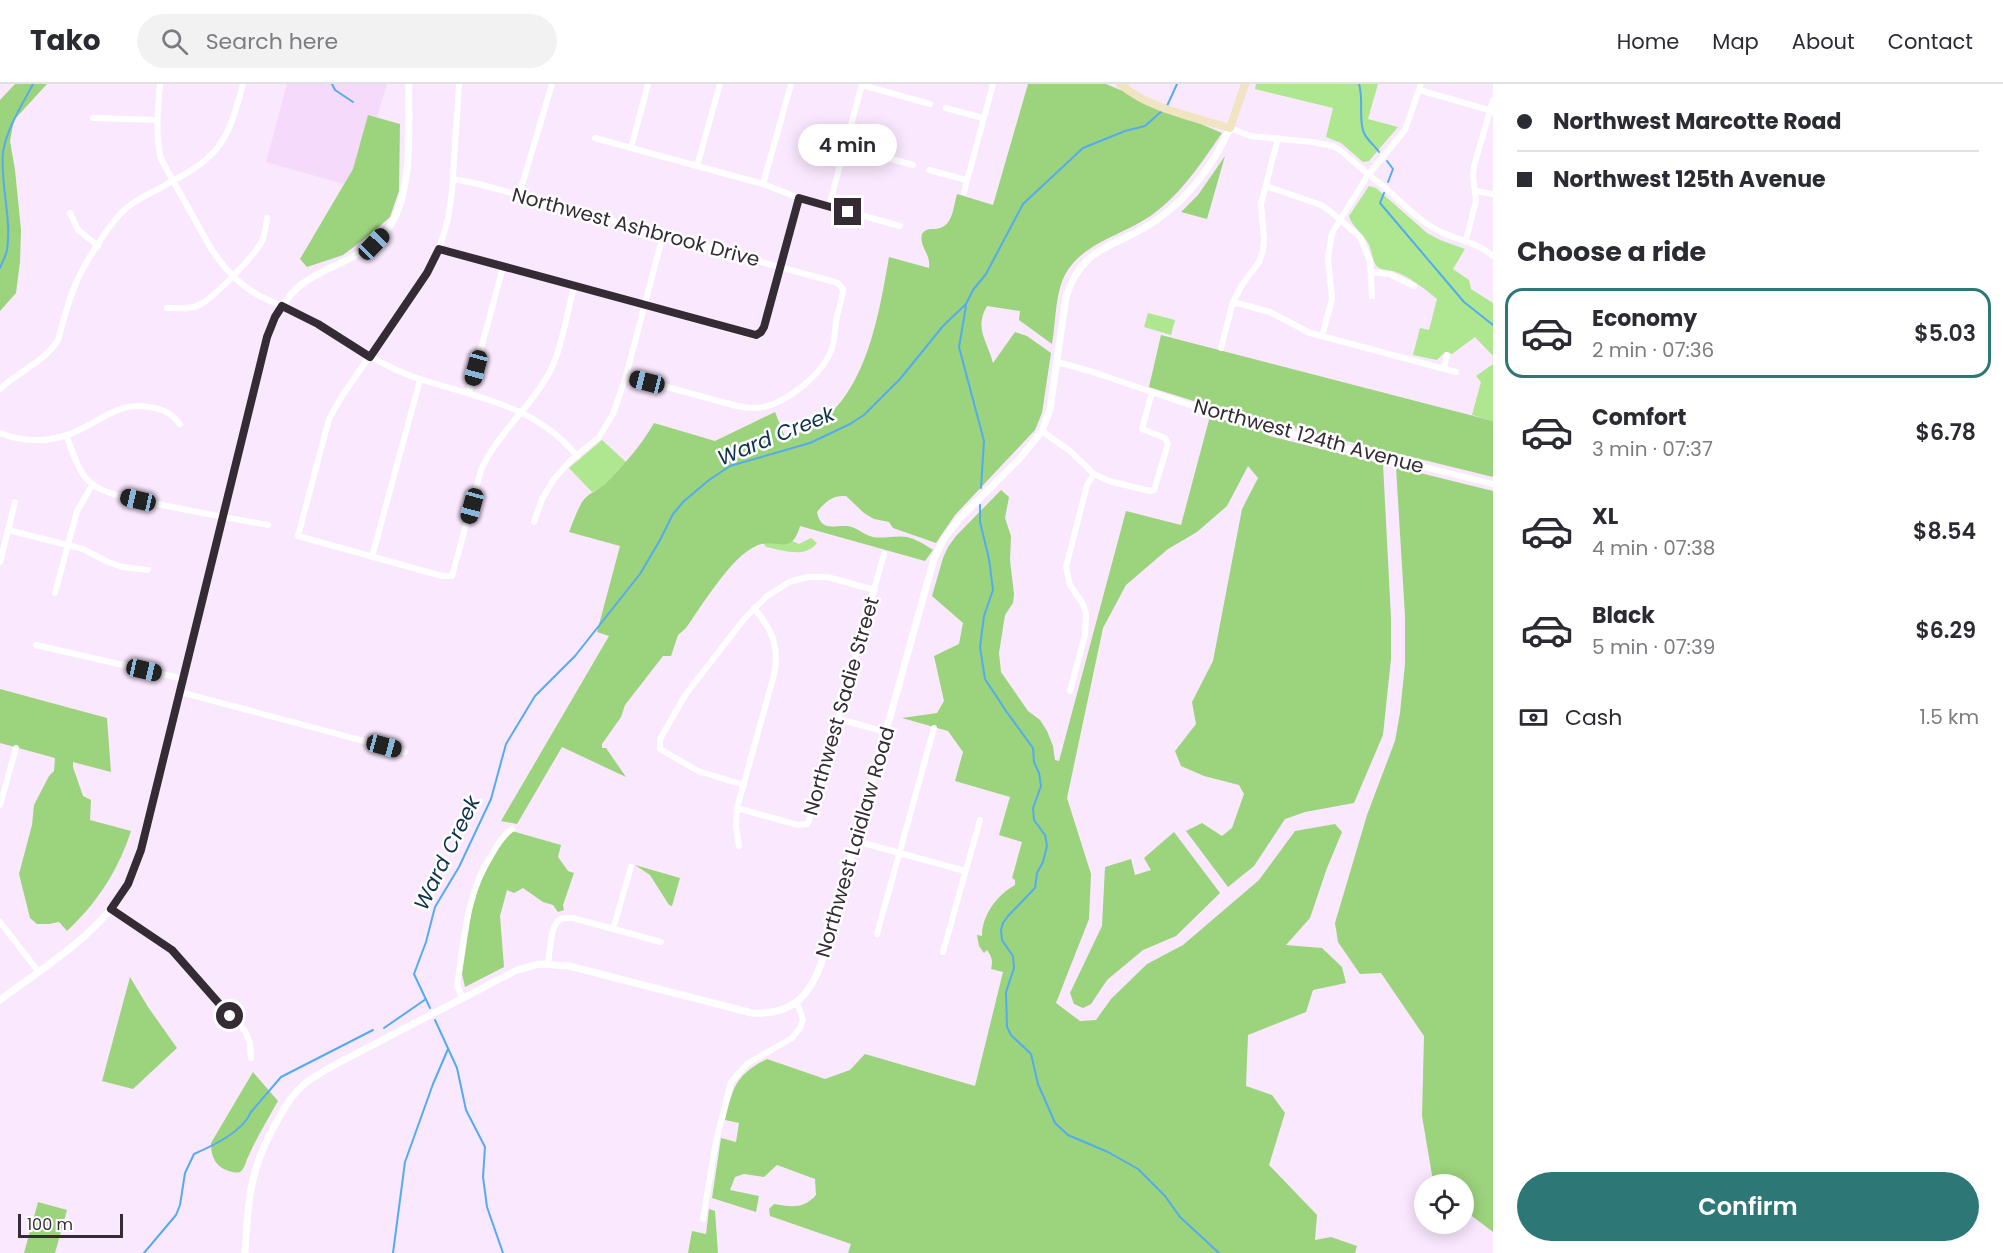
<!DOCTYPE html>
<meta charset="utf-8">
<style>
body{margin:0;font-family:Poppins,sans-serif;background:#f2f2f3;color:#2b2b33;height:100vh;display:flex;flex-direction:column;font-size:22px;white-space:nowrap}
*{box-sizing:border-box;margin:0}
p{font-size:20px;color:#7c7c81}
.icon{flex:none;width:33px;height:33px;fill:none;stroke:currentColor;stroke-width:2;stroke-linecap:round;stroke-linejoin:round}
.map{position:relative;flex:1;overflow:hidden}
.sheet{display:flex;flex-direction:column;background:#fff;width:510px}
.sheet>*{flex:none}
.top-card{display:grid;align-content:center;height:132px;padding:0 24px;background:#fff}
.fabs{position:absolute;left:1414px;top:1090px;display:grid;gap:12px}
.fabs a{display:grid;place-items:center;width:60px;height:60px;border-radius:50%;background:#fff;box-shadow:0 3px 15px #0003;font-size:30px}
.scale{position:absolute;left:18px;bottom:15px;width:105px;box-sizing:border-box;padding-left:6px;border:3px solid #342b35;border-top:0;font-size:16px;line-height:21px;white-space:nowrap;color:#342b35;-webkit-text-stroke:4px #fff;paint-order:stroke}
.end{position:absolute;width:27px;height:27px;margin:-14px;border:8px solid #342b35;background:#fff;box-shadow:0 0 0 3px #fff}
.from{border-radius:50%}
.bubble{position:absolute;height:42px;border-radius:21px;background:#fff;box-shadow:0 3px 15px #0003;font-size:20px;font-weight:600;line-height:42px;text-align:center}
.car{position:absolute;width:18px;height:36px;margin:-18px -9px;border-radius:8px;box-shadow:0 0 4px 2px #0007;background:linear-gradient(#222 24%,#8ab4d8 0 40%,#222 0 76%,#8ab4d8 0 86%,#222 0)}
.top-card b{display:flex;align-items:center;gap:21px;height:57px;font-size:22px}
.top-card b+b{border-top:2px solid #e1e1e2}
.top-card i{width:15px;height:15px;background:#2b2b33}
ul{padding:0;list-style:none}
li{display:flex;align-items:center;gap:18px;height:90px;margin:0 12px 9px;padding:0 12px;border:3px solid transparent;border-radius:18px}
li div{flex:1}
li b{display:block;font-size:22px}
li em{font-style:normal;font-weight:600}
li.active{border-color:#2d7777}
li>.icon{width:54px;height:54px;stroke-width:1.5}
h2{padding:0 24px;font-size:27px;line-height:72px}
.pay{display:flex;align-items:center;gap:15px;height:66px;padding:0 24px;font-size:22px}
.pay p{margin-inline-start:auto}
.action{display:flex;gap:12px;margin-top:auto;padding:12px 24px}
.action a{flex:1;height:69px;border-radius:36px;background:#2d7777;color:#fff;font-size:24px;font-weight:600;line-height:69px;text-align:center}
header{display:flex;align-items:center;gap:36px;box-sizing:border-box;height:84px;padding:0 30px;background:#fff;border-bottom:2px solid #e1e1e2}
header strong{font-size:28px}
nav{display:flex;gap:33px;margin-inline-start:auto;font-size:21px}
.search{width:420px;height:54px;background:#f2f2f3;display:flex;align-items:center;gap:15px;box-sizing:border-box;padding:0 21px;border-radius:33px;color:#7c7c81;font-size:22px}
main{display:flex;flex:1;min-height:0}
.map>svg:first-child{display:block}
.built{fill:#f6dafb}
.green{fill:#afe690}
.forest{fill:#9cd37d}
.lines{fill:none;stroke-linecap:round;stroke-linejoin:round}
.stream{stroke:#55abef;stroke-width:2}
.minor{stroke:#fff;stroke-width:6}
.tertiary{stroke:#fff;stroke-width:7}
.secondary{stroke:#f0e4c3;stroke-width:8}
.route{stroke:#342b35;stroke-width:8}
.labels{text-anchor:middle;stroke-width:5;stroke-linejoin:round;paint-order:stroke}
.street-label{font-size:20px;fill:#342b35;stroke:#fff}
.water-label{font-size:21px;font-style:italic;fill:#0e334e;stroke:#fff}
</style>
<header>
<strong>Tako</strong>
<div class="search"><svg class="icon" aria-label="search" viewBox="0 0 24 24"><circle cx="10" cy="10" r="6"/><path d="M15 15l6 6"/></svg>Search here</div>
<nav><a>Home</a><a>Map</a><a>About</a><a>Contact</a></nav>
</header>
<main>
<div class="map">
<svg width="1493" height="1169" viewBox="0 0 1493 1169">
<rect width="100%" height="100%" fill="#fae8fe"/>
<!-- built -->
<path class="built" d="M287 0H387L377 33 368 31 353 85 344 100 266 78Z"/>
<!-- green -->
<g class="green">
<path d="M1256 0H1378L1368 35 1398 43 1369 77 1363 78 1341 59 1326 53 1333 24 1255 5Z"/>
<path d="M1369 102 1376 104 1427 149 1440 156 1465 165 1453 185 1469 196 1471 205 1493 219V272L1475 253 1452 270 1445 268 1437 276 1413 271 1420 244 1429 246 1437 215C1424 204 1410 193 1393 187 1389 186 1383 186 1379 184 1372 180 1372 165 1368 159 1363 149 1351 142 1349 132Z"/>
<path d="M1148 229 1175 236 1171 251 1144 243Z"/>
<path d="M1493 280V337L1472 331 1481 298 1476 292Z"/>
<path d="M602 356 626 378 601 404 592 408 569 384Z"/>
<path d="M811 454 817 459C804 475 783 466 766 463L763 458 787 455 799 460Z"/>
</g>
<!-- forest -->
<g class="forest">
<path d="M15 0H47L14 36 10 57 15 86 21 146 20 178 16 209 0 227V16Z"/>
<path d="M1028 0H1106L1222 49C1201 79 1183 108 1153 130 1125 151 1085 157 1066 189 1055 208 1056 238 1052 260L1019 236 1020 227 987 222C974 245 987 256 993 279L1015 248 1027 252 1051 269 1042 329 1035 346 955 431 936 459 893 444 889 438 874 435 864 429 846 412C832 411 825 418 817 428 821 448 833 441 847 442 855 442 864 451 873 453 884 455 896 451 907 453 916 455 924 460 933 466L925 477 800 442C791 474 777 452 756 462 731 473 703 520 686 544L678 551 671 572H663L625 621 621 633 602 660V664H606L626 693 562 663 517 740 501 737 609 552 597 548 620 462 569 448C573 438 577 427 582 418 588 409 597 407 604 401 623 382 641 362 654 339L715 357 775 328 785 353C795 350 807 347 815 342 867 308 879 230 889 173L929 184C931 169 919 163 922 150 926 145 928 145 935 145 953 144 953 124 957 110L993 121Z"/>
<path d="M368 31 400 40 399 107 390 133 371 150 343 171 307 183 300 175 353 85Z"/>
<path d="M1225 72 1207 135 1181 128 1198 111Z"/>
<path d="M1161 251 1493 337V393L1232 329 1149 303Z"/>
<path d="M1210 332 1261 346 1269 352 1383 380 1391 534V575L1383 651 1354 719 1305 728 1285 735 1254 782 1228 803 1186 747 1202 739 1222 752 1232 744 1244 710 1239 701 1204 692 1181 682 1175 667 1196 640 1192 618 1213 577 1242 425 1258 394 1248 382 1227 422 1197 448 1168 465 1126 501 1103 544 1067 714 1091 790 1089 835 1056 919 1080 937 1096 936 1111 915 1147 880 1183 861 1259 796 1295 747 1335 740 1342 748 1327 784 1310 834 1286 861 1322 864 1342 883 1346 899 1313 906 1306 928 1248 951 1246 1002 1272 1011 1285 1029 1269 1081 1317 1131 1315 1156 1331 1153 1357 1162 1355 1169H848L851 1160 770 1132 769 1125 774 1120C791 1123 804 1125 816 1111L815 1095 777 1081 764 1093 744 1090 735 1093 730 1106 759 1112 756 1128 712 1114 721 1054 736 1058 739 1039 725 1036C733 1004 735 991 767 975L825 995 850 986 865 970 975 1002 1003 888 991 885C993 877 992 873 987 866L984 869 979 862 977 851 982 852C982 831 997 811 1015 801V796L1012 794 1022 758 999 751 1010 713 955 697 963 668 948 647 902 634 937 629 944 617 934 572 959 560 963 539 932 512 943 474 948 463 956 452 1001 406 1009 413 1005 434 1011 452 1010 476 1014 510 1013 519 1005 531 999 569 1001 588 1028 627 1040 636 1047 647 1053 662 1055 676 1059 677 1126 427 1181 441Z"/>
<path d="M1396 383 1493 407V1148L1464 1126V1101H1437L1433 1097 1422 1032 1424 952 1381 889 1360 890 1338 858 1335 839 1367 731 1395 657 1400 629 1405 580V532Z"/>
<path d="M0 605 107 634 111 688 73 678V683L83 712 91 716 90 736 131 747C118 787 97 819 67 847L59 838 49 840H37L30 834 19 790 32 741 34 721 49 692 54 687 55 674 0 659Z"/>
<path d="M512 747 561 761 558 773 568 787 574 789 563 821 564 826 558 828 553 821 543 818 523 804 514 809 507 806 500 832 504 883 465 903 462 890 474 810 500 760Z"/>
<path d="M1174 748 1220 809 1176 852 1143 866 1107 896 1091 920 1083 924 1074 920 1070 909 1102 842 1105 783 1131 775 1135 791 1151 786 1144 774Z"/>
<path d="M635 781 680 794 672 822 669 821 650 791Z"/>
<path d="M130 893 148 923 177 964 133 1005 102 997Z"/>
<path d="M253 988 278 1017C268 1035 257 1053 249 1071 246 1076 245 1085 240 1088 235 1090 226 1086 222 1084 213 1078 211 1069 211 1059Z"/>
<path d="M38 1118 67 1126 55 1169H24Z"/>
<path d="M709 1125 715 1127 718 1169H688L692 1147 706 1150Z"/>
</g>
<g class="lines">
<!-- stream -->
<g class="stream">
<path d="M332 0 335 6 353 18"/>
<path d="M1359 0C1364 16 1358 36 1364 49 1367 56 1375 62 1379 68"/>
<path d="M1167 22 1177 0"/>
<path d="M1387 77 1393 85 1388 98"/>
<path d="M1384 109 1380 119 1464 218 1493 241"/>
<path d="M0 184C2 178 6 172 7 166 12 134 0 101 3 68 7 44 22 21 33 0"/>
<path d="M966 222 959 263 984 357 981 404"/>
<path d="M980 421V438L989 475 993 506 984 532 980 563 985 595 1006 627 1033 664 1034 678 1039 689 1041 702 1033 724 1034 736 1045 751 1047 762 1043 778 1037 789 1035 804 1008 832 1003 839 1001 846 1002 856 1013 872 1014 884 1006 908 1007 943 1011 951 1031 970 1038 1000 1055 1039 1068 1051 1108 1068 1138 1085 1165 1112 1180 1133 1219 1169"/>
<path d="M430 924 414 890 426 858 435 823 459 783 491 715 506 660 535 612 575 572 640 490 660 456 673 430 684 417 709 396 730 382 810 359 850 340 864 331 900 295 943 242 966 220 973 206 986 190 1023 120 1083 64 1125 47 1145 42 1163 26"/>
<path d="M435 936 457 984 466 1026 485 1063 483 1093 487 1123 503 1169"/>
<path d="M384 944 426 915"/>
<path d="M144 1169 176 1131 180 1121 185 1089 194 1070C212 1062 243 1048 251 1028L281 993 373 946"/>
<path d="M393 1169 405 1078 433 1000 448 965"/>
</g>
<!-- minor -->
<g class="minor">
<path d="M160 0C158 25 155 50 161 75L210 163C223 183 241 203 262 213 280 222 299 228 316 239 351 259 381 283 420 295 479 314 535 321 577 372"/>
<path d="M459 0 452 108 448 135 439 165 420 199 342 312 329 335 298 452 442 492H452L481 386C497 350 529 325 548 291 561 269 567 229 574 203"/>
<path d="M862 1 930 20"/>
<path d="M1419 6 1493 27"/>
<path d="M946 24 983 34"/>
<path d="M93 34 157 36"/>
<path d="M1230 44 1250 52 1312 58 1333 62 1340 66 1375 96 1381 100C1398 114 1415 134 1435 145 1454 156 1476 157 1493 172"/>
<path d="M595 54 763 100 799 114 900 142"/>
<path d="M845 62 913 81"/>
<path d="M631 64 648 0"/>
<path d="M697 82 720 0"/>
<path d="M929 86 966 96"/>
<path d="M453 95 479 100 838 199 843 205C843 214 839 223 837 232 835 242 835 254 832 264 824 289 789 317 764 323 755 325 746 324 737 322L626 292"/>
<path d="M763 100 791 0"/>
<path d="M1266 102 1321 121 1330 127 1360 153 1370 177 1372 212"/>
<path d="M1475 107 1493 110"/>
<path d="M964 108 993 0"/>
<path d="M519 111 552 0"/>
<path d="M829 122 862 0"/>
<path d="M70 129 78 146 98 162"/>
<path d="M1466 156 1476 117 1473 92 1474 82 1493 16"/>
<path d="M439 165 754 252 761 248 763 243 799 114"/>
<path d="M1371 188 1389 190 1414 202"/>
<path d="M1233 218 1270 228 1310 249 1456 288"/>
<path d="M167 224C178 224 189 226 199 221 214 214 254 172 262 157 265 150 266 142 267 134"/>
<path d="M1322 252 1332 215 1328 174 1332 149 1368 91 1405 46 1421 0"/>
<path d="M1221 264 1233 218 1242 201 1259 178 1263 167 1264 155 1261 120 1278 54"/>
<path d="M1057 278 1090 287 1231 335 1493 400"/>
<path d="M1444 284 1447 271"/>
<path d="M0 305C19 287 43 279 58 256 63 239 67 221 74 204 82 183 107 143 123 127 134 116 149 110 162 103 219 73 227 61 243 0"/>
<path d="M469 309 503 183"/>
<path d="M1042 347 1070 367 1094 390 1109 397 1150 407 1154 406 1168 360 1165 354 1142 345 1152 308"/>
<path d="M0 349C20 357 43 358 64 352 94 344 115 316 149 323 163 325 171 329 180 340"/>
<path d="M66 351C73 368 78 389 92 400 105 410 125 413 140 416 182 426 225 433 268 441"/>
<path d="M534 438 542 415 554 395 570 377 599 353 613 330 626 292 663 151"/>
<path d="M8 446 83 465 108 478 122 483 148 486"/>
<path d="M372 473 420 296"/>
<path d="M0 478 15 418"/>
<path d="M55 509 77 427 93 400"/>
<path d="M36 561 184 595"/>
<path d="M1070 607 1085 551 1086 530 1083 520 1070 501 1066 483 1087 401 1094 390"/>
<path d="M180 608 405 668"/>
<path d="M839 635 886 648"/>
<path d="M744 701 698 687 660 665V655L686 610 744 535 766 513 789 498 808 493H827L875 506"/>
<path d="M0 721 16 664"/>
<path d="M737 724 798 741 807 740 809 737 884 470"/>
<path d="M856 757 965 787"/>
<path d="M739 762 736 743 737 724 774 591C780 563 772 545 754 524"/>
<path d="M111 825 158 855 177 871 220 922 245 947 250 959 251 974"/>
<path d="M0 838 38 887"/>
<path d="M613 845 631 783"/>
<path d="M877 850 934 644"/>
<path d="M943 868 980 736"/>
<path d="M548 880C550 869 550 844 558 837 562 833 567 834 573 834L661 858"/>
<path d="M463 914 457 902C464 857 466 809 492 770 497 761 503 751 512 745"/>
<path d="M703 1135 716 1057 731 998 747 980 792 954 800 944 803 935 797 919"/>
</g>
<!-- tertiary -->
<g class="tertiary">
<path d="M0 916C45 882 108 845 132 792 145 763 150 730 158 699L267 253C274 236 282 219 295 206 326 178 374 175 394 135 413 98 408 42 409 0"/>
<path d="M245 1169C248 1117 249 1086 276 1039 283 1025 291 1012 303 1001 314 992 326 986 338 979L517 886 539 880 569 882 752 929C790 931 808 915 821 880L934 475 944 454 960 434 1020 374 1042 347 1050 325 1066 213C1083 158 1119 164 1158 135 1190 112 1214 79 1230 44"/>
</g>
<!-- secondary -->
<path class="secondary" d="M1120 0C1149 25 1194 33 1230 44L1245 0"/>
</g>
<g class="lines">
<!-- route -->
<path class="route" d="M230 932 172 866 111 825 128 800 141 766 267 253 275 233 282 222 318 240 370 273 427 189 439 165 756 251 761 248 764 243 799 114 848 128"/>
</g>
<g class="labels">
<!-- street labels -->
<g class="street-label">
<text transform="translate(636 143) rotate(15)" y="7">Northwest Ashbrook Drive</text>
<text transform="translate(1309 352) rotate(15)" y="7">Northwest 124th Avenue</text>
<text transform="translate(841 622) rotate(-74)" y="7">Northwest Sadie Street</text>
<text transform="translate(855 758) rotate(-74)" y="7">Northwest Laidlaw Road</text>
</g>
<!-- water labels -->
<g class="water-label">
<text transform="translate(776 352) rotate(-22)" y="7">Ward Creek</text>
<text transform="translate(447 769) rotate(-64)" y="7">Ward Creek</text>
</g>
</g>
</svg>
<div class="fabs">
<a><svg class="icon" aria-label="locate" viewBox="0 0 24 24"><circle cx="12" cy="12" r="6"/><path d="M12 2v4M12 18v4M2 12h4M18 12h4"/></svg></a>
</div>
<div class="scale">100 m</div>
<i class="end from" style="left:230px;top:932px"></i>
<i class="end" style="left:848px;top:128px"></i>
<div class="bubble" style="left:798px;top:40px;width:99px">4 min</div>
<i class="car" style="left:374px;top:160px;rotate:44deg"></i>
<i class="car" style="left:476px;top:284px;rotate:195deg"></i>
<i class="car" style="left:647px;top:298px;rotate:284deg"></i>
<i class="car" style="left:138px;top:416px;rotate:283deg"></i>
<i class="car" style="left:472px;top:422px;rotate:195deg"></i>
<i class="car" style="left:144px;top:586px;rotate:103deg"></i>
<i class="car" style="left:384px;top:662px;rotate:105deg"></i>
</div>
<section class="sheet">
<div class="top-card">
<b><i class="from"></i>Northwest Marcotte Road</b>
<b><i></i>Northwest 125th Avenue</b>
</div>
<h2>Choose a ride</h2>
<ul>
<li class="active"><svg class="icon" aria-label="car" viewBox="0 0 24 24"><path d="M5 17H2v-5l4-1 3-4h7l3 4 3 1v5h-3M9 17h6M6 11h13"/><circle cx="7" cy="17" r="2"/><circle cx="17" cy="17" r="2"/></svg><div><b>Economy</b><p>2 min · 07:36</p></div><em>$5.03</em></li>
<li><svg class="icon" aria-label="car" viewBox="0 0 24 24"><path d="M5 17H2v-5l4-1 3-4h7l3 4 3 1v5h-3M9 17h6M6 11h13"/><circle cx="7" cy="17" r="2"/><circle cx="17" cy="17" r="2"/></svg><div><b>Comfort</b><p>3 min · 07:37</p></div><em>$6.78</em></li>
<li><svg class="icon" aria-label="car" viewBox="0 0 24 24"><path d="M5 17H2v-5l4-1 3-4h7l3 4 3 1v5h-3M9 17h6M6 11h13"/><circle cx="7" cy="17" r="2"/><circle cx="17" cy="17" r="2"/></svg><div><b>XL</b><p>4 min · 07:38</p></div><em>$8.54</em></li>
<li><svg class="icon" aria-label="car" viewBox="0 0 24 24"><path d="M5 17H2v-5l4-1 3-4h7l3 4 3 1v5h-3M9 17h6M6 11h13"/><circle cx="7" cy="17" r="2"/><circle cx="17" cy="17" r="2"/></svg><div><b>Black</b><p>5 min · 07:39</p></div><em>$6.29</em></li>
</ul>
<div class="pay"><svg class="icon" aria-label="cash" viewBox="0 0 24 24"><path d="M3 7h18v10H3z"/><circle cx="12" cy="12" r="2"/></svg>Cash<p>1.5 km</p></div>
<div class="action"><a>Confirm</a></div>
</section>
</main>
